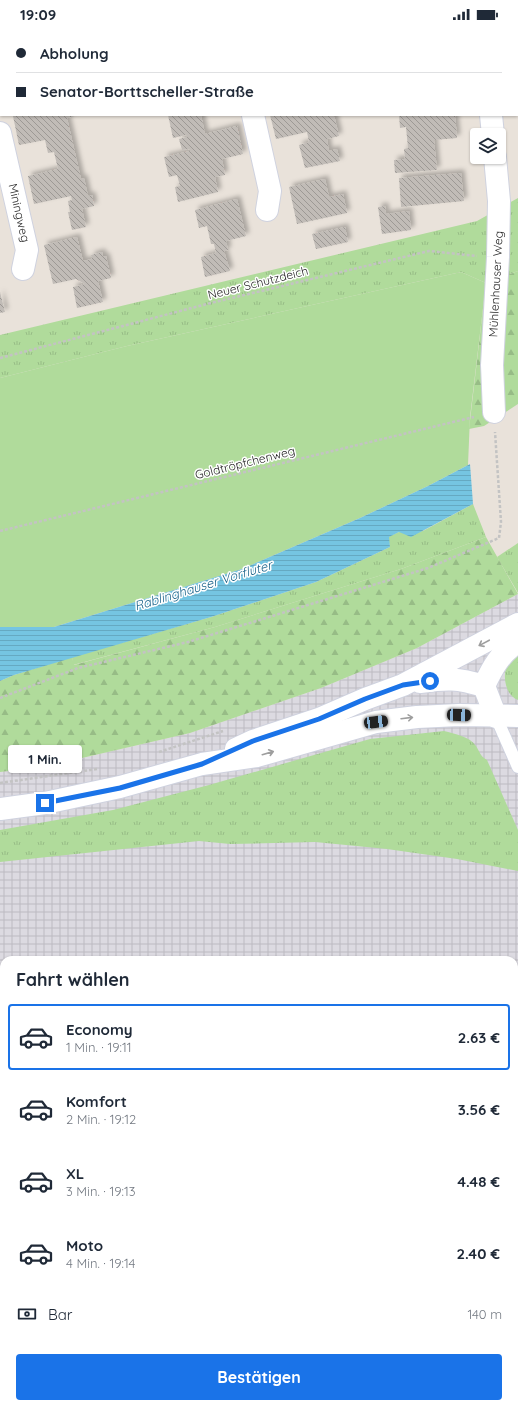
<!DOCTYPE html>
<html lang="de">
<meta charset="utf-8">
<style>
body{margin:0;font-family:Quicksand,sans-serif;background:#f6f6f7;color:#1f2937;height:100vh;display:flex;flex-direction:column;font-size:15px;white-space:nowrap}
*{box-sizing:border-box;margin:0}
p{font-size:13px;color:#747a83}
.icon{flex:none;width:22px;height:22px;fill:none;stroke:currentColor;stroke-width:2;stroke-linecap:round;stroke-linejoin:round}
.map{position:relative;flex:1;overflow:hidden}
.panel{position:absolute;left:0px;top:928px;width:518px;height:452px;display:flex;flex-direction:column;background:#fff;border-radius:12px 12px 0 0;box-shadow:0 1px 3px #0004}
.panel>*{flex:none}
.banner{position:absolute;left:0px;top:0px;width:518px;height:88px;box-shadow:0 1px 3px #0004;display:grid;align-content:center;height:88px;padding:0 16px;background:#fff}
.fabs{position:absolute;left:470px;top:100px;display:grid;gap:8px}
.fabs a{display:grid;place-items:center;width:36px;height:36px;border-radius:4px;background:#fff;box-shadow:0 1px 3px #0004;font-size:20px}
.end{position:absolute;width:18px;height:18px;margin:-9px;border:5px solid #1a73e8;background:#fff;box-shadow:0 0 0 2px #fff}
.from{border-radius:50%}
.bubble{position:absolute;height:28px;border-radius:4px;background:#fff;box-shadow:0 1px 3px #0004;font-size:13px;font-weight:700;line-height:28px;text-align:center}
.car{position:absolute;width:12px;height:24px;margin:-12px -6px;border-radius:5px;box-shadow:0 0 3px 1px #0007;background:linear-gradient(#222 24%,#8ab4d8 0 40%,#222 0 76%,#8ab4d8 0 86%,#222 0)}
.banner b{display:flex;align-items:center;gap:14px;height:38px;font-size:15px}
.banner b+b{border-top:1px solid #e0e1e3}
.banner i{width:10px;height:10px;background:#1f2937}
ul{padding:0;list-style:none}
li{display:flex;align-items:center;gap:12px;height:66px;margin:0 8px 6px;padding:0 8px;border:2px solid transparent;border-radius:4px}
li div{flex:1}
li b{display:block;font-size:15px}
li em{font-style:normal;font-weight:700}
li.on{border-color:#1a73e8}
li>.icon{width:36px;height:36px;stroke-width:1.5}
h2{padding:0 16px;font-size:18px;line-height:48px}
.pay{display:flex;align-items:center;gap:10px;height:44px;padding:0 16px;font-size:15px}
.pay p{margin-inline-start:auto}
.button{display:flex;gap:8px;margin-top:auto;padding:8px 16px}
.button a{flex:1;height:46px;border-radius:4px;background:#1a73e8;color:#fff;font-size:16px;font-weight:700;line-height:46px;text-align:center}
.status{display:flex;justify-content:space-between;align-items:center;height:28px;padding:0 20px;background:#fff;direction:ltr}
.status svg{height:11px;fill:currentColor}
.map>svg:first-child{display:block}
.industrial{fill:url(#industrial-grid);fill-rule:evenodd}
.grass{fill:url(#grass-tufts)}
.forest{fill:url(#forest-firs)}
.garden{fill:#b0db9b}
.water{fill:url(#water-rules)}
.building{fill:url(#building-back-hatch);filter:url(#shadow)}
.lines{fill:none;stroke-linecap:round;stroke-linejoin:round}
.lane-casing{stroke:#cfd2df;stroke-width:14}
.street-casing{stroke:#cfd2df;stroke-width:24}
.path{stroke:#c3c3c3;stroke-width:2.5;stroke-dasharray:3 2;stroke-linecap:butt}
.lane{stroke:#fff;stroke-width:12}
.street{stroke:#fff;stroke-width:22}
.oneway{stroke:#9e9e9e}
.route{stroke:#1a73e8;stroke-width:5}
.labels{text-anchor:middle;stroke-width:3;stroke-linejoin:round;paint-order:stroke}
.street-label{font-size:12px;fill:#272727;stroke:#fff}
.water-label{font-size:13px;font-style:italic;fill:#19638a;stroke:#fff}
</style>
<div class="status"><b>19:09</b><svg viewBox="0 0 49 12"><path d="M0 12V9h3v3zM5 12V6h3v6zM10 12V3h3v9zM15 12V0h3v12zM26 1h20v11H26zM47 4h2v5h-2z"/></svg></div>
<div class="map">
<svg width="518" height="1380" viewBox="0 0 518 1380">
<defs>
<pattern id="industrial-grid" width="8" height="8" patternUnits="userSpaceOnUse"><rect width="8" height="8" fill="#dcdae1"/><path d="M0 4h8M4 0v8" fill="none" stroke="#bdbbc1"/></pattern>
<pattern id="grass-tufts" width="24" height="20" patternUnits="userSpaceOnUse"><rect width="24" height="20" fill="#b0db9b"/><path d="M3 7l-1-3M5 7V3M7 7l1-3M15 17l-1-3M17 17v-4M19 17l1-3" fill="none" stroke="#97bc86"/></pattern>
<pattern id="forest-firs" width="22" height="20" patternUnits="userSpaceOnUse"><rect width="22" height="20" fill="#b0db9b"/><path d="M5 1l3.5 6h-7zM16 11l3.5 6h-7z" fill="#97bc86"/></pattern>
<pattern id="water-rules" width="6" height="5" patternUnits="userSpaceOnUse"><rect width="6" height="5" fill="#75c5e2"/><path d="M0 2.5h6" fill="none" stroke="#65a9c2"/></pattern>
<pattern id="building-back-hatch" width="6" height="6" patternUnits="userSpaceOnUse"><rect width="6" height="6" fill="#c1bcb7"/><path d="M-1 5l2 2M0 0l6 6M5-1l2 2" fill="none" stroke="#9d9995"/></pattern>
<filter id="shadow"><feDropShadow dx="3.5" dy="-3.5" stdDeviation="2" flood-color="#0004"/></filter>
</defs>
<rect width="100%" height="100%" fill="#e9e2da"/>
<!-- industrial -->
<path class="industrial" d="M518 566V1380H0V744L43 739 190 705 321 660 417 620ZM4 932H514V1376H4Z"/>
<!-- grass -->
<g class="grass">
<path d="M518 170V243L486 255 461 244 127 318 0 350V307L477 193Z"/>
<path d="M473 476 486 509 401 541 215 599 73 637 72 629 211 589 316 554 390 519 388 509 399 504 423 503Z"/>
<path d="M518 515V565L497 529Z"/>
<path d="M518 625V672C506 668 502 649 507 638 509 633 515 629 518 625Z"/>
<path d="M444 703C455 706 469 708 476 718 480 724 480 728 487 732L518 802V843L457 831 387 821 315 814 230 816 199 813 0 834V802L113 782 209 757 370 711Z"/>
</g>
<!-- forest -->
<g class="forest">
<path d="M518 243V376L484 398 469 401 486 255Z"/>
<path d="M486 509 518 566 417 620 321 660 190 705 43 739 0 744V653L14 647 72 629 74 637 215 599 401 541Z"/>
</g>
<!-- garden -->
<path class="garden" d="M461 244 486 255 470 389 468 437 428 458 360 490 242 541 54 599H0V350L127 318Z"/>
<!-- water -->
<path class="water" d="M470 436 473 476 411 509 399 504 389 509 390 519 316 554 211 589 14 647 0 653V599H54L242 541 360 490 428 458Z"/>
<!-- building -->
<g class="building">
<path d="M18 87H74L75 88 67 90 81 151 84 150 88 168 92 167 94 178 82 181 86 199 72 202 68 184H70L68 173 72 172 71 168 34 176 28 148 58 141 54 124 48 125 45 112 19 117 13 88Z"/>
<path d="M168 87H201L205 106 237 98 243 126 222 131 225 147 215 149 218 164 178 174 175 159 180 158 177 147 169 149 164 129 190 123V121L182 122 179 111 187 109 186 107 173 110Z"/>
<path d="M270 87H334L339 108 327 111 329 123 337 121 340 133 305 140 299 117 309 114 307 104 276 111Z"/>
<path d="M399 87H455L457 110 434 112 437 142 395 145 394 132 405 131 404 121 408 120 406 99 400 100Z"/>
<path d="M461 145 464 173 401 179 399 150Z"/>
<path d="M325 151 329 169 343 166 347 185 297 196 289 159Z"/>
<path d="M237 171 246 208 226 213 228 222 224 223 230 243 205 249 201 229 216 225 214 216H211L207 198 199 200 195 182Z"/>
<path d="M385 178 386 186 409 183 411 202 382 206 378 179Z"/>
<path d="M345 199 348 214 316 221 312 206Z"/>
<path d="M77 209 83 233 92 231 91 227 102 224 103 229 106 228 111 250 98 253 103 274 77 280 73 259 85 256 76 251 53 256 44 217Z"/>
<path d="M0 264 5 284 0 285Z"/>
</g>
<g class="lines">
<defs>
<g id="lane">
<path d="M496 689 518 739"/>
<path d="M514 1123 518 1121"/>
<path d="M514 1305 518 1303"/>
<path d="M0 1344 4 1343"/>
<path d="M476 1376 478 1380"/>
</g>
<g id="street">
<path d="M233 0V1"/>
<path d="M485 0V1"/>
<path d="M253 87 270 163 267 182"/>
<path d="M491 87 493 107"/>
<path d="M0 105 27 222 23 241"/>
<path d="M494 384 492 337 498 229 499 173 495 129"/>
<path d="M420 654C448 650 457 650 484 658L496 689"/>
<path d="M484 658C492 640 501 624 518 614"/>
<path d="M236 721 253 713 319 691 365 671 403 657 518 596"/>
<path d="M0 781 45 775 120 759 202 736 257 728 376 694 417 689 459 687 518 688"/>
</g>
</defs>
<!-- lane casing -->
<use href="#lane" class="lane-casing"/>
<!-- street casing -->
<use href="#street" class="street-casing"/>
<!-- path -->
<g class="path">
<path d="M0 330 211 275 429 223 477 228"/>
<path d="M0 503 474 389"/>
<path d="M0 670 78 640 188 614 428 540 499 510 501 494 495 404"/>
<path d="M159 724 223 703"/>
<path d="M0 755 97 741"/>
</g>
<!-- lane -->
<use href="#lane" class="lane"/>
<!-- street -->
<use href="#street" class="street"/>
</g>
<!-- one-way arrows -->
<defs><path id="oneway-shaft" d="M-6 0H5M1.5-3L5.5 0L1.5 3" fill="none" stroke-width="1.6" stroke-linecap="round" stroke-linejoin="round"/></defs>
<g class="oneway">
<use href="#oneway-shaft" transform="translate(484 615) rotate(152)"/>
<use href="#oneway-shaft" transform="translate(407 690) rotate(-7)"/>
<use href="#oneway-shaft" transform="translate(268 725) rotate(-16)"/>
</g>
<g class="lines">
<!-- route -->
<path class="route" d="M45 775 120 760 202 736 253 713 319 691 365 671 403 657 430 653"/>
</g>
<g class="labels">
<!-- street labels -->
<g class="street-label">
<text transform="translate(19 185) rotate(77)" y="4">Miningweg</text>
<text transform="translate(258 255) rotate(-14)" y="4">Neuer Schutzdeich</text>
<text transform="translate(496 256) rotate(-87)" y="4">Mühlenhauser Weg</text>
<text transform="translate(245 435) rotate(-14)" y="4">Goldtröpfchenweg</text>
</g>
<!-- water labels -->
<g class="water-label">
<text transform="translate(203 557) rotate(-17)" y="5">Rablinghauser Vorfluter</text>
</g>
</g>
</svg>
<div class="fabs">
<a><svg class="icon" aria-label="layers" viewBox="0 0 24 24"><path d="M12 4l9 5-9 5-9-5zM3 14l9 5 9-5"/></svg></a>
</div>
<i class="end from" style="left:430px;top:653px"></i>
<i class="end" style="left:45px;top:775px"></i>
<div class="bubble" style="left:8px;top:717px;width:74px">1 Min.</div>
<i class="car" style="left:459px;top:687px;rotate:92deg"></i>
<i class="car" style="left:376px;top:694px;rotate:83deg"></i>
<div class="banner">
<b><i class="from"></i>Abholung</b>
<b><i></i>Senator-Borttscheller-Straße</b>
</div>
<section class="panel">
<h2>Fahrt wählen</h2>
<ul>
<li class="on"><svg class="icon" aria-label="car" viewBox="0 0 24 24"><path d="M5 17H2v-5l4-1 3-4h7l3 4 3 1v5h-3M9 17h6M6 11h13"/><circle cx="7" cy="17" r="2"/><circle cx="17" cy="17" r="2"/></svg><div><b>Economy</b><p>1 Min. · 19:11</p></div><em>2.63 €</em></li>
<li><svg class="icon" aria-label="car" viewBox="0 0 24 24"><path d="M5 17H2v-5l4-1 3-4h7l3 4 3 1v5h-3M9 17h6M6 11h13"/><circle cx="7" cy="17" r="2"/><circle cx="17" cy="17" r="2"/></svg><div><b>Komfort</b><p>2 Min. · 19:12</p></div><em>3.56 €</em></li>
<li><svg class="icon" aria-label="car" viewBox="0 0 24 24"><path d="M5 17H2v-5l4-1 3-4h7l3 4 3 1v5h-3M9 17h6M6 11h13"/><circle cx="7" cy="17" r="2"/><circle cx="17" cy="17" r="2"/></svg><div><b>XL</b><p>3 Min. · 19:13</p></div><em>4.48 €</em></li>
<li><svg class="icon" aria-label="car" viewBox="0 0 24 24"><path d="M5 17H2v-5l4-1 3-4h7l3 4 3 1v5h-3M9 17h6M6 11h13"/><circle cx="7" cy="17" r="2"/><circle cx="17" cy="17" r="2"/></svg><div><b>Moto</b><p>4 Min. · 19:14</p></div><em>2.40 €</em></li>
</ul>
<div class="pay"><svg class="icon" aria-label="cash" viewBox="0 0 24 24"><path d="M3 7h18v10H3z"/><circle cx="12" cy="12" r="2"/></svg>Bar<p>140 m</p></div>
<div class="button"><a>Bestätigen</a></div>
</section>
</div>
